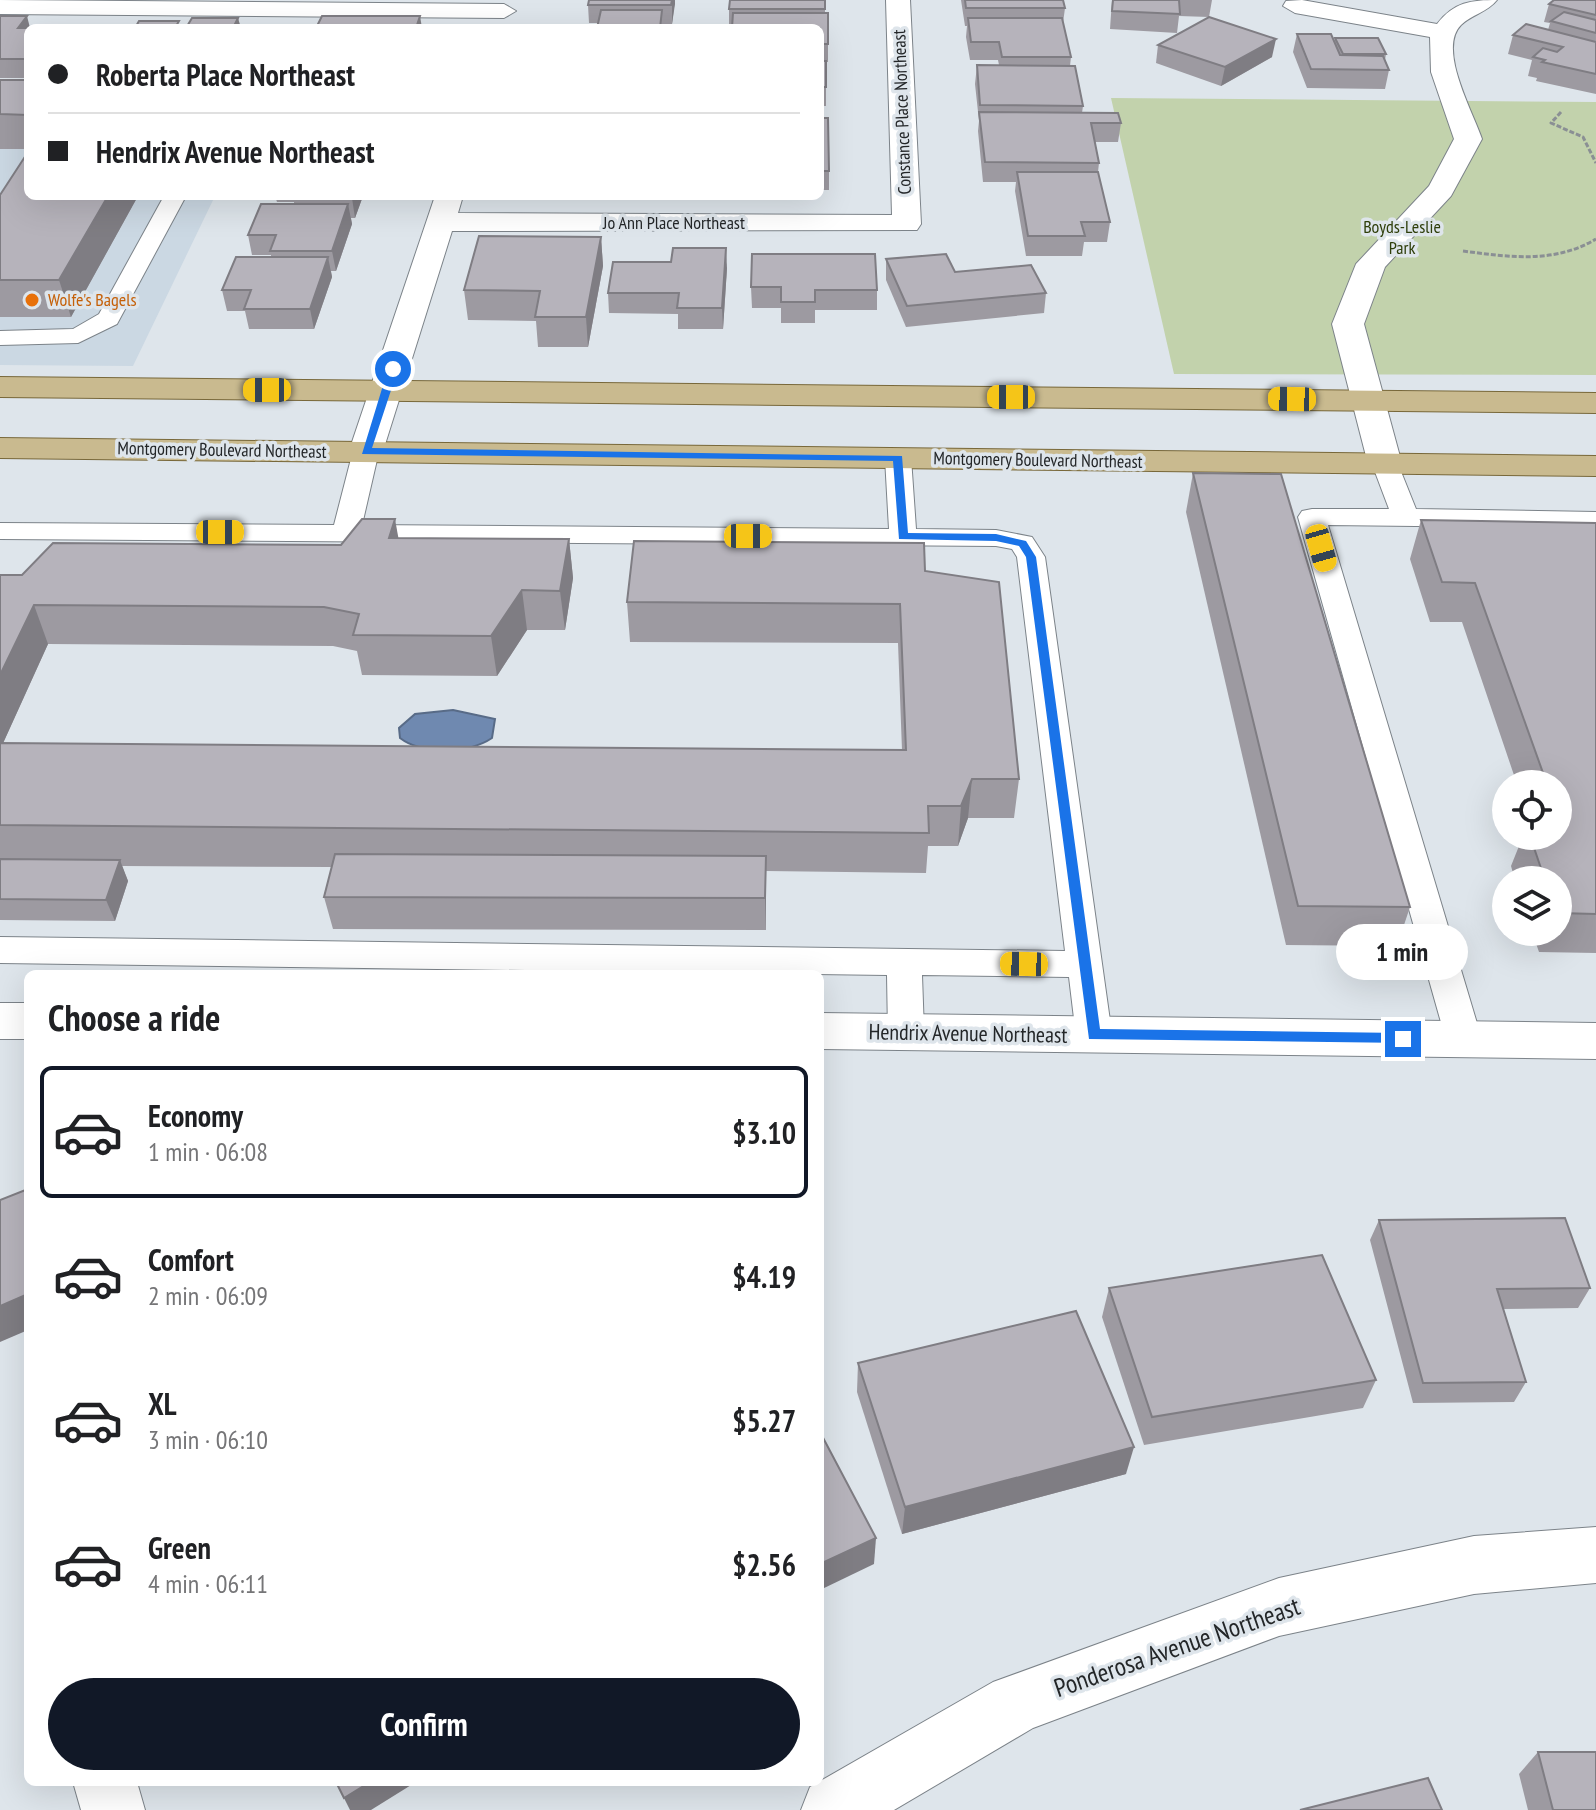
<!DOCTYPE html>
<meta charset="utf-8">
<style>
body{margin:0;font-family:"PT Sans Narrow",sans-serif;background:#f6f6f6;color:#202124;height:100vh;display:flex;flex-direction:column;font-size:30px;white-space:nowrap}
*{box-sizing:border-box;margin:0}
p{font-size:26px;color:#757577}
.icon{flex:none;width:44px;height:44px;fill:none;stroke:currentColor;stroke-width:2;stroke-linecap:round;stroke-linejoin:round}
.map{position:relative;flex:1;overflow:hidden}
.sheet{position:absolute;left:24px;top:970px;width:800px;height:816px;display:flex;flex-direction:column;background:#fff;border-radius:12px;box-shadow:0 8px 32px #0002}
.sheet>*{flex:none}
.banner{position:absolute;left:24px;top:24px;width:800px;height:176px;border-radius:12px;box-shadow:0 8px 32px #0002;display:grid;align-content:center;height:176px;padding:0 24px;background:#fff}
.tools{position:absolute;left:1492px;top:770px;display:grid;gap:16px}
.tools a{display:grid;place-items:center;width:80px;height:80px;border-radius:50%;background:#fff;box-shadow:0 8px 32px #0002;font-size:40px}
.end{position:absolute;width:36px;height:36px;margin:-18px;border:10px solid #1a73e8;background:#fff;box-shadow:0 0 0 4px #fff}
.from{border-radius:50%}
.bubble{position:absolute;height:56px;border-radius:28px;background:#fff;box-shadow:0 8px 32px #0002;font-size:26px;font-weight:600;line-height:56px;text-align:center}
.car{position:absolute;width:24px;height:48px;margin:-24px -12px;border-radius:10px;box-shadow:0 0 6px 2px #0007;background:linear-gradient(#f5c518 24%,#345 0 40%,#f5c518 0 76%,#345 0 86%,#f5c518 0)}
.banner b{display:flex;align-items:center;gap:28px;height:76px;font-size:30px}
.banner b+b{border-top:2px solid #e0e0e0}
.banner i{width:20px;height:20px;background:#202124}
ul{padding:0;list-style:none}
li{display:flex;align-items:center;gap:24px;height:132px;margin:0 16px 12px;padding:0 8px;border:4px solid transparent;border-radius:12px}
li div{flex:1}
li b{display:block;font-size:30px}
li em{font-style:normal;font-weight:600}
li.current{border-color:#111827}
li>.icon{width:72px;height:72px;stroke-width:1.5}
h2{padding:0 24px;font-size:36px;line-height:96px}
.cta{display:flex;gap:16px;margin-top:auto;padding:16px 24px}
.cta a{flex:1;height:92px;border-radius:48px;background:#111827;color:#fff;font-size:32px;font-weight:600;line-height:92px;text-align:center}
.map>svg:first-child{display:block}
.built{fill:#cbd8e3}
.green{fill:#c2d2ac}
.water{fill:#6f89b0;stroke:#586b87;stroke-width:2}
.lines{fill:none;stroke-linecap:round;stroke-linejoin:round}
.service-casing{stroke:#7c8389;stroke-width:2}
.minor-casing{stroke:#7c8389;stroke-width:2}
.primary-casing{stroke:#78683a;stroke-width:2}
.path{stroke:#8a8f94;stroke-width:3;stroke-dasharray:5 2;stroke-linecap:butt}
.service{fill:#fff;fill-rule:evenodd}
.minor{fill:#fff;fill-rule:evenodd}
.primary{fill:#c9ba8f;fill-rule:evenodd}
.wall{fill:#9d9aa1}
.shaded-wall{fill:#7f7d83}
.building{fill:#b6b3bb;stroke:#7f7d83;stroke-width:2}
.route{fill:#1a73e8}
.food-dot{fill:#e8710a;stroke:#dee5eb;stroke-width:3}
.labels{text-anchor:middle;stroke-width:7;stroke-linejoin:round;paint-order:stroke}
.far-street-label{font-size:18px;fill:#232628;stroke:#dee5eb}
.far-park-label{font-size:18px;fill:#2e3e0a;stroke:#dee5eb}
.far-food-label{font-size:18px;fill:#c56008;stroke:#dee5eb;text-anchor:start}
.street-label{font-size:22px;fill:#232628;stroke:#dee5eb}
.near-street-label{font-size:26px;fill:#232628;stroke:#dee5eb}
</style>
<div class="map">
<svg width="1596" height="1810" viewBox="0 0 1596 1810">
<rect width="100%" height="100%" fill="#dee5eb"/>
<!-- built -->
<path class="built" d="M0 94H28V196H215L133 366 0 365Z"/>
<!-- green -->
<path class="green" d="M1111 98 1596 102V375L1174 374Z"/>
<!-- water -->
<path class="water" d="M453 710 495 719 492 738C470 753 422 755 400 738L399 728 415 714Z"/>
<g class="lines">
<defs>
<g id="service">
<path d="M164 196H186L117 324 78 343 0 345V331L73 329 99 314Z"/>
<path d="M366 443 379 451 362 525 889 529 885 458 889 452H907L911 458 916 529 996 530 1032 537 1045 557 1112 1035 1107 1045 1094 1049 1081 1045 1076 1035 1069 977 922 975 924 1032 919 1042 906 1046 893 1042 888 1032 887 975 0 963V937L1065 951 1017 557 1012 549 996 546 0 539V523L334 525 353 451Z"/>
<path d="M1385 456 1394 458 1398 464 1416 509 1596 512V528L1328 525 1482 1040 1477 1050 1464 1054 1451 1050 1446 1040 1298 517 1302 511 1312 509H1389L1372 464 1376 458Z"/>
</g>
<g id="minor">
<path d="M0 0 504 4 516 11 504 18 0 14Z"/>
<path d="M886 0H910L921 224 917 230 452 231 383 451 378 458 366 461 354 458 349 451 435 196H463L458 213 892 215Z"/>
<path d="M1302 0 1437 24C1454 2 1471 0 1497 0 1488 12 1471 15 1461 25 1437 49 1473 112 1482 139L1451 196 1385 267 1364 324 1402 464 1397 471 1385 474 1373 471 1368 464 1332 324 1356 264 1429 186 1454 139 1431 72 1430 37 1295 13 1283 6 1286 1Z"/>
<rect x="0" y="1003" width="28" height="36"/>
<path d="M820 1013 1596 1023V1059L820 1049Z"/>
<path d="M1596 1527V1583L1474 1594 1279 1636 1033 1728 894 1810H801L810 1787 993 1682 1279 1578 1474 1536Z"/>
<path d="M73 1782H137L145 1810H81Z"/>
</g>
<g id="primary">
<path d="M0 377 1596 393V413L0 397Z"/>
<path d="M0 438 1596 456V476L0 458Z"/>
</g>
</defs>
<!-- service casing -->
<use href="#service" class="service-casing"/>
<!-- minor casing -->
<use href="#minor" class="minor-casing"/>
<!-- primary casing -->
<use href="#primary" class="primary-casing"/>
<!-- path -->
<g class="path">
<path d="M1561 112 1551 123 1583 137 1596 163"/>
<path d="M1463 251C1509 257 1554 264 1596 239"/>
</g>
<!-- service -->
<use href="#service" class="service"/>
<!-- minor -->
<use href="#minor" class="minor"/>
<!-- primary -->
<use href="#primary" class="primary"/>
</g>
<!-- wall -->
<g class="wall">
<path d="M589 0H675L672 24H663V28H597L598 23H589L588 5Z"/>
<path d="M825 0V13L828 44V62H826V106H820V28L729 27V9Z"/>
<path d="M961 0H1063L1065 8 1063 23 1071 57 1070 66 1083 106 1082 113 1121 123 1118 142H1095L1099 163 1098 172 1110 222 1107 242H1084L1082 256H1026L1015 191 1016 182H983L978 131 979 121 975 84 977 65H999L998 60H970L966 37 967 26H965Z"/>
<path d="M1112 0H1212L1209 17 1179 16 1177 33 1110 29Z"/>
<path d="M1596 0V94L1536 81 1537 78 1528 76 1532 60 1508 54 1513 35 1548 30 1550 23 1544 22 1549 4Z"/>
<path d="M0 16 28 28V78H0Z"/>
<path d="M1297 34 1334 42 1335 38 1386 54 1385 60 1389 70 1385 89 1307 88 1293 52Z"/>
<path d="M1158 45 1272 57 1221 86 1156 63Z"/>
<rect x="0" y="80" width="28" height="69"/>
<path d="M820 118 829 171V190H820Z"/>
<path d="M0 195 28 196H138L71 317H0Z"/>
<path d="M275 196H363L355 218H351L352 224 336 271H331L332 277 314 329H249L245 311H227L222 290 271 257V255H252L248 235 294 204V202H277Z"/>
<path d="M601 237 603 266 588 347H538L536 321 468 320 464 290Z"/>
<path d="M886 259 955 272 1046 293 1044 313 906 327 886 280Z"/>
<path d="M727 268 723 329H678V314L609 313 608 293Z"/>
<path d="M751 287 877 290V310H815V323H781V308H752Z"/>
<path d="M1193 473 1410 907 1397 946 1286 945 1186 512Z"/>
<path d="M1421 520 1596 523V953L1539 952 1532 932H1558V880H1515L1511 866 1523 836H1558V784H1517L1462 622H1430L1410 559Z"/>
<path d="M398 538 569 539 573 578 565 630H527L497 676 362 675 357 651 333 646 48 644 3 743 902 750 898 643 630 642 627 602 925 571 1019 779 1014 818H968L958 846H928L926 873 766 871V930L333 929 324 897 332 867 122 866 128 881 115 921 0 920V575H22L341 545Z"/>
<path d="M1379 1220 1590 1288 1578 1308 1503 1309 1526 1382 1514 1402 1413 1403 1370 1240Z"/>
<path d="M1109 1288 1376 1380 1363 1408 1144 1445 1102 1317Z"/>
<path d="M858 1363 1126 1474 902 1534 857 1392Z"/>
<path d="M1538 1752 1596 1810H1528L1519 1774Z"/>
</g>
<!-- shaded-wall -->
<g class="shaded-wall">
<path d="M672 0H675V4L672 24Z"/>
<path d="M27 16 30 28H18Z"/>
<path d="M420 16 422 28H416Z"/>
<path d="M238 18 241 28H233Z"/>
<path d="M1276 39 1272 57 1221 86 1225 67Z"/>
<path d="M108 196H138L71 317 59 280Z"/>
<path d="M352 196H363L355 218 352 198Z"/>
<path d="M348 204 352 224 336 271 332 251Z"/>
<path d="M601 237 603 266 588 347 586 317Z"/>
<path d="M726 248 727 268 723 329 722 308Z"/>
<path d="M328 257 332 277 314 329 310 309Z"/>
<path d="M395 519 402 558 389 538Z"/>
<path d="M569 539 573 578 565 630 560 591Z"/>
<path d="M522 590 527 630 497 676 491 636Z"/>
<path d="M34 605 48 644 0 750V675Z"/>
<path d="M972 779 968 818 958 846 961 806Z"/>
<path d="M766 856V930L765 898Z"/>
<path d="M120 860 128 881 115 921 106 900Z"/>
<path d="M28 1294V1330L0 1342V1306Z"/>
<path d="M1134 1447 1126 1474 902 1534 905 1507Z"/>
<path d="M876 1538 874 1564 820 1590V1564Z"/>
<path d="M370 1782H416L371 1810H350L344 1798Z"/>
</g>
<!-- building -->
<g class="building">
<path d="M589 0H672L671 5H588Z"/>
<path d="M730 0H825V9H729Z"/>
<path d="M965 0H1063L1065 8H966Z"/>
<path d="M1113 0H1179L1180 14 1112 11Z"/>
<path d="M1554 0H1596V15L1549 4Z"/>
<path d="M601 10H662L660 28H597Z"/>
<path d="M1564 12 1596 20V33L1551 21Z"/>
<path d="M733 13H828V44H820V28H732Z"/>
<path d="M0 16H27L18 28H28V59H0Z"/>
<path d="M322 16H420L416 28H316Z"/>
<path d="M1209 17 1276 39 1225 67 1158 45Z"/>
<path d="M192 18H238L233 28H186Z"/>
<path d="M968 18H1062L1071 57H1002L999 42H971Z"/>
<path d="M139 21H179L175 28H135Z"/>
<path d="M1526 24 1596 42V74L1542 62 1545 60 1533 57 1543 48 1557 52 1563 47 1513 35Z"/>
<path d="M1297 34H1331L1340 55 1383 56 1389 70 1311 69Z"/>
<path d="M1335 38H1378L1386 54H1343Z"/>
<rect x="820" y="61" width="6" height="26"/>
<path d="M977 65 1075 66 1083 106 980 105Z"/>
<path d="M0 80H28V115L0 114Z"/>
<path d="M979 112 1118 113 1121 123H1091L1099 163 985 162Z"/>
<path d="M820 118H828L829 171H820Z"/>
<path d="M28 152V196H108L59 280H0V195Z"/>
<path d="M1017 172H1098L1110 222H1081L1085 236H1028Z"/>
<path d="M294 196H352V198H293Z"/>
<path d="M261 204H348L332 251H270L276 235H248Z"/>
<path d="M479 236 601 237 586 317H535L540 291 464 290Z"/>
<path d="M673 248H726L722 308H677L679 293H608L613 262H671Z"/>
<path d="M752 254H875L877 290H815V302H781V287H751Z"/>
<path d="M946 254 955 272 1031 265 1046 293 907 306 886 259Z"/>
<path d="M236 257H328L310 309H244L251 290H222Z"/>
<path d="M1193 473 1281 474 1410 907 1298 906Z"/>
<path d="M362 519H395L389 538 569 539 560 591 522 590 491 636 353 635 359 614 324 607 34 605 0 675V575H22L53 543 341 545Z"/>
<path d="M1421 520 1596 523V914L1558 913V880H1545L1530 836H1558V827H1562L1558 815V784H1547L1475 583 1442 582Z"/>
<path d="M634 541 924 543 925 571 999 582 1019 779H972L961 806H928L929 833 0 825V743L906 750 900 604 627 602Z"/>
<path d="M335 854 766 856 765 898 324 897Z"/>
<path d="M0 859 120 860 106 900 0 899Z"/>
<path d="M28 1189V1294L0 1306V1200Z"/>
<path d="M1565 1218 1590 1288 1497 1289 1526 1382 1423 1383 1379 1220Z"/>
<path d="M1322 1255 1376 1380 1152 1417 1109 1288Z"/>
<path d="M1076 1311 1134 1447 905 1507 858 1363Z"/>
<path d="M820 1432 876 1538 820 1564Z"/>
<path d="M1538 1752H1596V1810H1553Z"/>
<path d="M1428 1778 1442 1810H1300Z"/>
<path d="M336 1782H370L344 1798Z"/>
</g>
<!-- route -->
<path class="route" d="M393 366 398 369 372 448 902 456 908 533 996 534 1026 541 1036 557 1100 1029 1403 1033 1410 1039 1408 1043 1089 1039 1026 557 1019 546 996 541 899 539 893 461 362 454 388 369Z"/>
<!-- markers -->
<circle class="food-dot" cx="32" cy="300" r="8"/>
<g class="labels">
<!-- far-street labels -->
<g class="far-street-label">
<text transform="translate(902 112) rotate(-92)" y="6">Constance Place Northeast</text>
<text x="674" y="229">Jo Ann Place Northeast</text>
<text transform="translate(222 450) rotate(1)" y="6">Montgomery Boulevard Northeast</text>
<text transform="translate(1038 460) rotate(1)" y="6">Montgomery Boulevard Northeast</text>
</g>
<!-- far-park labels -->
<g class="far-park-label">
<text x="1402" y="233">Boyds-Leslie<tspan x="1402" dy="21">Park</tspan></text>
</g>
<!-- far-food labels -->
<g class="far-food-label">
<text x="48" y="306">Wolfe's Bagels</text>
</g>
<!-- street labels -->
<g class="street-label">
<text transform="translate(968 1033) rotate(1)" y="8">Hendrix Avenue Northeast</text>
</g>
<!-- near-street labels -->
<g class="near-street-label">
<text transform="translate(1177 1647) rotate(-19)" y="9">Ponderosa Avenue Northeast</text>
</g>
</g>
</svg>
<div class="tools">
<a><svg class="icon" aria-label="locate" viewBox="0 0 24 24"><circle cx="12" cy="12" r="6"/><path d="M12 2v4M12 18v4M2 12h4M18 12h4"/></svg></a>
<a><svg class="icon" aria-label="layers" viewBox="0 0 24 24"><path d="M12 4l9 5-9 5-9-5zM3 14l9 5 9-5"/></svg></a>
</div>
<i class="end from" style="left:393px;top:369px"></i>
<i class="end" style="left:1403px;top:1039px"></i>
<div class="bubble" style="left:1336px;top:924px;width:132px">1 min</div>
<i class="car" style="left:267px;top:390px;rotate:270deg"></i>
<i class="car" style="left:1011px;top:397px;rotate:270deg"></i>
<i class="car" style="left:1292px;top:399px;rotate:271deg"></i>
<i class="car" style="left:220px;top:532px;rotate:90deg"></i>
<i class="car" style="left:748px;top:536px;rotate:90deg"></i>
<i class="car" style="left:1321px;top:548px;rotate:164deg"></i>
<i class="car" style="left:1024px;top:964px;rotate:271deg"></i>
<div class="banner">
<b><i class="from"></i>Roberta Place Northeast</b>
<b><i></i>Hendrix Avenue Northeast</b>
</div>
<section class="sheet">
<h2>Choose a ride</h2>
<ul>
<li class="current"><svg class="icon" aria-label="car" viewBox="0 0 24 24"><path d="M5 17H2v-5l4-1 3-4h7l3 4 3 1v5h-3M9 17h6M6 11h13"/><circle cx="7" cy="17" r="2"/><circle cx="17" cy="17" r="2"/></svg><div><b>Economy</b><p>1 min · 06:08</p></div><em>$3.10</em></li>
<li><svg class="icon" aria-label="car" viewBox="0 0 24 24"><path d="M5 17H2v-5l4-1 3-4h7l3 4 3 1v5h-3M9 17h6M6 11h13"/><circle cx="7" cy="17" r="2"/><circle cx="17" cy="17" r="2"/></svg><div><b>Comfort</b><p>2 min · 06:09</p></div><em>$4.19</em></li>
<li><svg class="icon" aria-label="car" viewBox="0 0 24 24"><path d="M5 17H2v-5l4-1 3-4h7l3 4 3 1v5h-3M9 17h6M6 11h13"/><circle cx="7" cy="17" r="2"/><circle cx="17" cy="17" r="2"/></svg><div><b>XL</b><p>3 min · 06:10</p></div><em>$5.27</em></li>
<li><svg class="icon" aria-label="car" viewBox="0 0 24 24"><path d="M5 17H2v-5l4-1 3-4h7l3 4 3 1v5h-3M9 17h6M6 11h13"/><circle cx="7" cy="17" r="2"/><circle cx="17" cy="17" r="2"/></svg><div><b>Green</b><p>4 min · 06:11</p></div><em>$2.56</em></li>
</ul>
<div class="cta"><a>Confirm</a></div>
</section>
</div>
